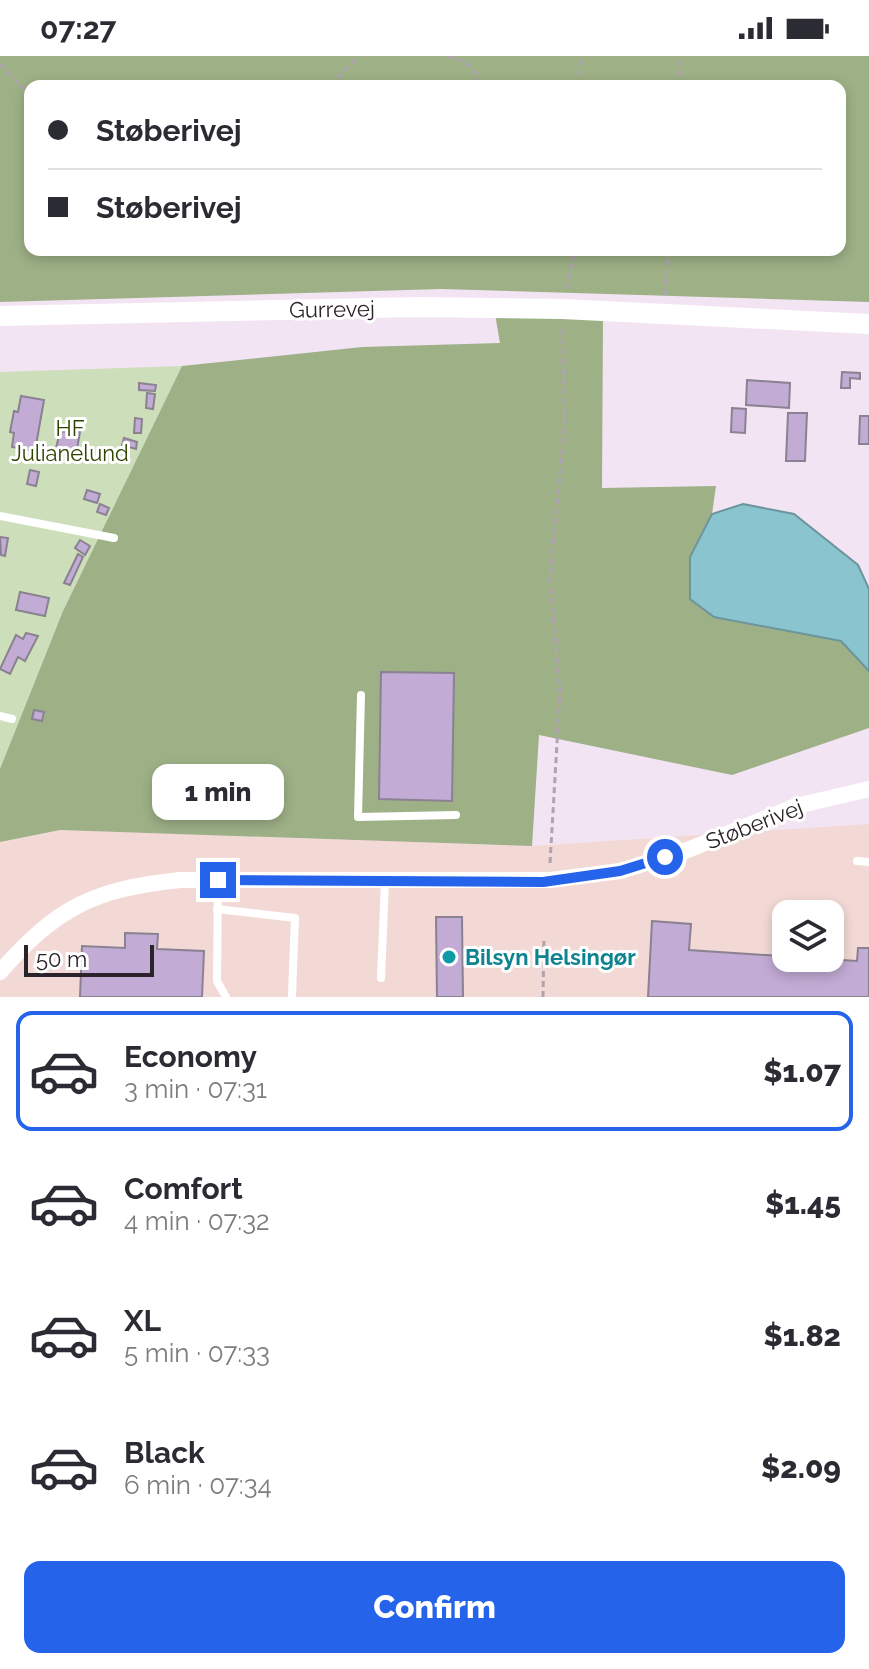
<!DOCTYPE html>
<meta charset="utf-8">
<style>
body{margin:0;font-family:Raleway,sans-serif;background:#f2f2f3;color:#2b2b33;height:100vh;display:flex;flex-direction:column;font-size:30px;white-space:nowrap}
*{box-sizing:border-box;margin:0}
p{font-size:26px;color:#7c7c81}
.icon{flex:none;width:44px;height:44px;fill:none;stroke:currentColor;stroke-width:2;stroke-linecap:round;stroke-linejoin:round}
.map{position:relative;height:941px;overflow:hidden}
.panel{display:flex;flex-direction:column;background:#fff;flex:1}
.panel>*{flex:none}
.guide{position:absolute;left:24px;top:24px;width:822px;height:176px;border-radius:16px;box-shadow:0 4px 12px #0003;display:grid;align-content:center;height:176px;padding:0 24px;background:#fff}
.fabs{position:absolute;left:772px;top:844px;display:grid;gap:16px}
.fabs a{display:grid;place-items:center;width:72px;height:72px;border-radius:16px;background:#fff;box-shadow:0 4px 12px #0003;font-size:40px}
.scale{position:absolute;left:24px;bottom:20px;width:130px;box-sizing:border-box;padding-left:8px;border:4px solid #2a242a;border-top:0;font-size:22px;line-height:28px;white-space:nowrap;color:#2a242a;-webkit-text-stroke:6px #fff;paint-order:stroke}
.end{position:absolute;width:36px;height:36px;margin:-18px;border:10px solid #2563eb;background:#fff;box-shadow:0 0 0 4px #fff}
.from{border-radius:50%}
.bubble{position:absolute;height:56px;border-radius:16px;background:#fff;box-shadow:0 4px 12px #0003;font-size:26px;font-weight:800;line-height:56px;text-align:center}
.guide b{display:flex;align-items:center;gap:28px;height:76px;font-size:30px}
.guide b+b{border-top:2px solid #e1e1e2}
.guide i{width:20px;height:20px;background:#2b2b33}
ul{padding:14px 0 0;list-style:none}
li{display:flex;align-items:center;gap:24px;height:120px;margin:0 16px 12px;padding:0 8px;border:4px solid transparent;border-radius:16px}
li div{flex:1}
li b{display:block;font-size:30px}
li em{font-style:normal;font-weight:800}
li.active{border-color:#2563eb}
li>.icon{width:72px;height:72px;stroke-width:1.5}
.cta{display:flex;gap:16px;margin-top:auto;padding:16px 24px}
.cta a{flex:1;height:92px;border-radius:16px;background:#2563eb;color:#fff;font-size:32px;font-weight:800;line-height:92px;text-align:center}
.status{display:flex;justify-content:space-between;align-items:center;height:56px;padding:0 40px;background:#fff;direction:ltr}
.status svg{height:22px;fill:currentColor}
.map>svg:first-child{display:block}
.industrial{fill:#f3d9d6;fill-rule:evenodd}
.green{fill:#cddeba}
.forest{fill:#9db086;fill-rule:evenodd}
.water{fill:#8ac5cf;stroke:#6d959e;stroke-width:2}
.building{fill:#c2abd4;stroke:#8a8191;stroke-width:2}
.lines{fill:none;stroke-linecap:round;stroke-linejoin:round}
.path{stroke:#afa3af;stroke-width:3;stroke-dasharray:6 4;stroke-linecap:butt}
.service{stroke:#fff;stroke-width:8}
.minor{stroke:#fff;stroke-width:16}
.tertiary{stroke:#fff;stroke-width:20}
.route{stroke:#2563eb;stroke-width:10}
.culture-dot{fill:#0f9aa8;stroke:#fff;stroke-width:3}
.labels{text-anchor:middle;stroke-width:6;stroke-linejoin:round;paint-order:stroke}
.street-label{font-size:22px;fill:#2a242a;stroke:#fff}
.park-label{font-size:22px;fill:#2d4401;stroke:#fff}
.culture-label{font-size:22px;font-weight:bold;fill:#0d838f;stroke:#fff;text-anchor:start}
</style>
<div class="status"><b>07:27</b><svg viewBox="0 0 49 12"><path d="M0 12V9h3v3zM5 12V6h3v6zM10 12V3h3v9zM15 12V0h3v12zM26 1h20v11H26zM47 4h2v5h-2z"/></svg></div>
<div class="map">
<svg width="869" height="941" viewBox="0 0 869 941">
<rect width="100%" height="100%" fill="#f3e4f3"/>
<!-- industrial -->
<path class="industrial" d="M869 768V941H0V786L60 774 532 790ZM786 858H830V902H786Z"/>
<!-- green -->
<path class="green" d="M182 310 63 555 0 713V316Z"/>
<!-- forest -->
<g class="forest">
<path d="M0 0H869V246L441 233 0 246ZM30 30H840V194H30Z"/>
<path d="M495 258 603 261 602 432 716 430 712 458 690 501 714 561 841 585 869 615V672L732 719 539 679 532 790 60 774 0 786V713L63 555 182 310 362 291 500 287Z"/>
</g>
<!-- water -->
<path class="water" d="M743 448 794 458 858 509 869 533V615L841 585 714 561 690 543V501L712 458Z"/>
<!-- building -->
<g class="building">
<path d="M842 316 860 317V323L850 322V332H841Z"/>
<path d="M747 324 790 327 789 352 746 349Z"/>
<path d="M139 327 156 329 155 335 139 334Z"/>
<path d="M147 337 155 338 153 353 146 352Z"/>
<path d="M21 340 44 344 35 395 12 391 14 377 10 376 14 355 18 356Z"/>
<path d="M732 352 746 353 745 377 731 376Z"/>
<path d="M788 357H807L805 405H786Z"/>
<path d="M860 360H869V388H859Z"/>
<path d="M135 362 142 363 141 377H134Z"/>
<path d="M68 375 80 376 76 399 56 392 60 376Z"/>
<path d="M124 382 137 386 136 393 122 389Z"/>
<path d="M30 414 39 416 36 430 27 428Z"/>
<path d="M87 434 100 438 97 447 84 443Z"/>
<path d="M100 448 109 452 106 459 97 456Z"/>
<path d="M0 481 8 482 5 500 1 499Z"/>
<path d="M80 484 90 490 85 499 75 492Z"/>
<path d="M78 498 83 501 70 529 64 527Z"/>
<path d="M20 536 49 542 45 560 16 554Z"/>
<path d="M26 577 38 580 25 605 18 601 10 618 0 613 16 579 23 583Z"/>
<path d="M381 616 454 617 452 745 379 743Z"/>
<path d="M34 654 44 656 42 665 32 663Z"/>
<path d="M436 861H462L463 941H437Z"/>
<path d="M652 865 691 868 689 894 857 905 858 892H869V941H648Z"/>
<path d="M125 877 158 878 157 893 204 895 202 941H80L82 890 125 892Z"/>
</g>
<g class="lines">
<!-- path -->
<g class="path">
<path d="M447 0C465 4 476 12 481 30"/>
<path d="M0 8 30 39"/>
<path d="M331 30 358 0"/>
<path d="M580 30 581 0"/>
<path d="M679 30 681 0"/>
<path d="M566 233 575 194"/>
<path d="M665 239 668 194"/>
<path d="M550 807 560 636 550 523 565 363 562 272"/>
<path d="M543 941 544 881"/>
</g>
<!-- service -->
<g class="service">
<path d="M0 460 114 482"/>
<path d="M361 639 358 761 456 759"/>
<path d="M0 660 12 663"/>
<path d="M857 805 869 806"/>
<path d="M218 824 217 925 226 941"/>
<path d="M217 853 295 862 292 939"/>
<path d="M381 922 385 825"/>
</g>
<!-- minor -->
<path class="minor" d="M0 916C57 851 94 833 180 824H551L620 815 685 795 796 750 869 733"/>
<!-- tertiary -->
<path class="tertiary" d="M0 260 418 251 562 253 869 268"/>
</g>
<g class="lines">
<!-- route -->
<path class="route" d="M218 824 543 826 620 815 665 801"/>
</g>
<!-- markers -->
<circle class="culture-dot" cx="449" cy="901" r="8"/>
<g class="labels">
<!-- street labels -->
<g class="street-label">
<text transform="translate(332 253) rotate(-1)" y="8">Gurrevej</text>
<text transform="translate(754 768) rotate(-21)" y="8">Støberivej</text>
</g>
<!-- park labels -->
<g class="park-label">
<text x="70" y="380">HF<tspan x="70" dy="25">Julianelund</tspan></text>
</g>
<!-- culture labels -->
<g class="culture-label">
<text x="465" y="909">Bilsyn Helsingør</text>
</g>
</g>
</svg>
<div class="fabs">
<a><svg class="icon" aria-label="layers" viewBox="0 0 24 24"><path d="M12 4l9 5-9 5-9-5zM3 14l9 5 9-5"/></svg></a>
</div>
<div class="scale">50 m</div>
<i class="end from" style="left:665px;top:801px"></i>
<i class="end" style="left:218px;top:824px"></i>
<div class="bubble" style="left:152px;top:708px;width:132px">1 min</div>
<div class="guide">
<b><i class="from"></i>Støberivej</b>
<b><i></i>Støberivej</b>
</div>
</div>
<section class="panel">
<ul>
<li class="active"><svg class="icon" aria-label="car" viewBox="0 0 24 24"><path d="M5 17H2v-5l4-1 3-4h7l3 4 3 1v5h-3M9 17h6M6 11h13"/><circle cx="7" cy="17" r="2"/><circle cx="17" cy="17" r="2"/></svg><div><b>Economy</b><p>3 min · 07:31</p></div><em>$1.07</em></li>
<li><svg class="icon" aria-label="car" viewBox="0 0 24 24"><path d="M5 17H2v-5l4-1 3-4h7l3 4 3 1v5h-3M9 17h6M6 11h13"/><circle cx="7" cy="17" r="2"/><circle cx="17" cy="17" r="2"/></svg><div><b>Comfort</b><p>4 min · 07:32</p></div><em>$1.45</em></li>
<li><svg class="icon" aria-label="car" viewBox="0 0 24 24"><path d="M5 17H2v-5l4-1 3-4h7l3 4 3 1v5h-3M9 17h6M6 11h13"/><circle cx="7" cy="17" r="2"/><circle cx="17" cy="17" r="2"/></svg><div><b>XL</b><p>5 min · 07:33</p></div><em>$1.82</em></li>
<li><svg class="icon" aria-label="car" viewBox="0 0 24 24"><path d="M5 17H2v-5l4-1 3-4h7l3 4 3 1v5h-3M9 17h6M6 11h13"/><circle cx="7" cy="17" r="2"/><circle cx="17" cy="17" r="2"/></svg><div><b>Black</b><p>6 min · 07:34</p></div><em>$2.09</em></li>
</ul>
<div class="cta"><a>Confirm</a></div>
</section>
